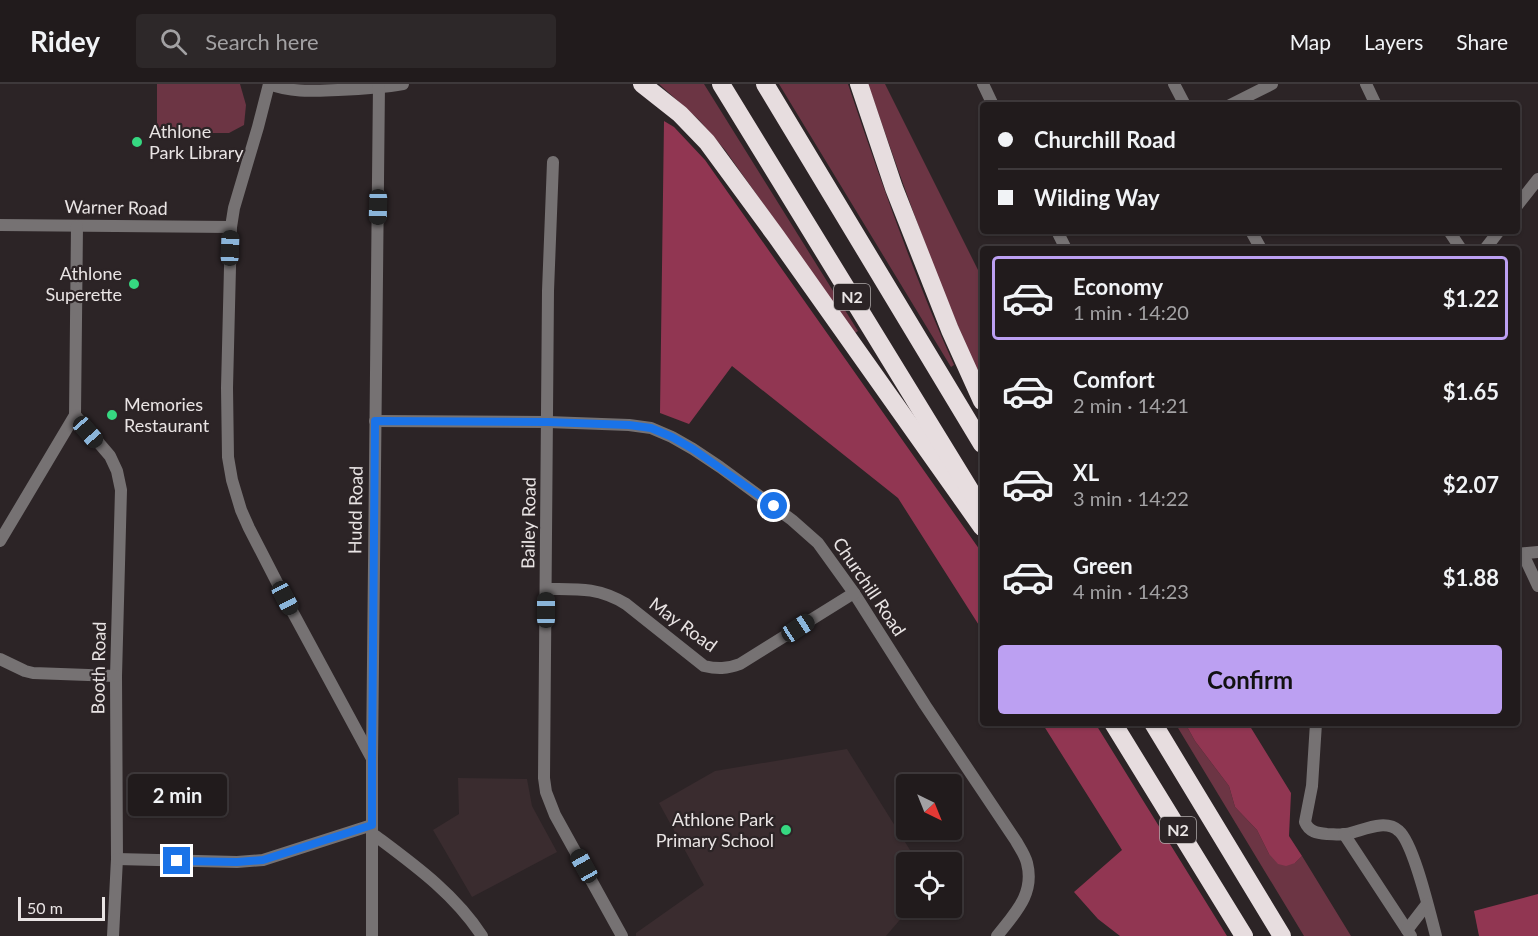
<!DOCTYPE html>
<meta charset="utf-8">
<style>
body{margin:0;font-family:Lato,sans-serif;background:#2d2829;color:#f1f3f6;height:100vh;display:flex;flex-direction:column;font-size:22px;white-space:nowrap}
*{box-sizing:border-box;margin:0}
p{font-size:20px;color:#a2a1a3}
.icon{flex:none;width:33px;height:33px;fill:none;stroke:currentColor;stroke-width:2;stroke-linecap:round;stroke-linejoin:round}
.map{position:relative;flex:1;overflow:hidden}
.side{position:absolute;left:980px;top:162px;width:540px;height:480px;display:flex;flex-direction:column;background:#211b1c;border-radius:6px;box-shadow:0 2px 4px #0004,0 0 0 2px #3e393b}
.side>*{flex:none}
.guide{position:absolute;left:980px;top:18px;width:540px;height:132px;border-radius:6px;box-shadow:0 2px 4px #0004,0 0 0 2px #3e393b;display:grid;align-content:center;height:132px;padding:0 18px;background:#211b1c}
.needle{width:39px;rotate:137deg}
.buttons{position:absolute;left:896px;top:690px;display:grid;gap:12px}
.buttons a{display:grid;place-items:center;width:66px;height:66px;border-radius:6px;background:#211b1c;box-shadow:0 2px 4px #0004,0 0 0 2px #3e393b;font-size:30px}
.scale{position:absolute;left:18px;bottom:15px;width:87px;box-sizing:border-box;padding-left:6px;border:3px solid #e9e4e4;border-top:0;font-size:16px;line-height:21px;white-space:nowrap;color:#e9e4e4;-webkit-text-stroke:4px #2c2426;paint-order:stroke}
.end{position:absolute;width:27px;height:27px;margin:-14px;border:8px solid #1a73e8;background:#fff;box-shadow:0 0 0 3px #fff}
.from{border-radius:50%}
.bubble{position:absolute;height:42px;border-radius:6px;background:#211b1c;box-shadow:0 2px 4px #0004,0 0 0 2px #3e393b;font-size:20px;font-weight:700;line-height:42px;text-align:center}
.car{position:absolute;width:18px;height:36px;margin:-18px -9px;border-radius:8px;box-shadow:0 0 4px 2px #0007;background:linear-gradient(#222 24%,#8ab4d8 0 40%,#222 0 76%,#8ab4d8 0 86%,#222 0)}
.guide b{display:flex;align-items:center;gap:21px;height:57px;font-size:22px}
.guide b+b{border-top:2px solid #3e393b}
.guide i{width:15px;height:15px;background:#f1f3f6}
ul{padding:10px 0 0;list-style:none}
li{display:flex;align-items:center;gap:18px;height:84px;margin:0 12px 9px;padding:0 6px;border:3px solid transparent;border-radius:6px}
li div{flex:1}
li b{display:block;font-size:22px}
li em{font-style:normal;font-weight:700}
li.current{border-color:#bca0f2}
li>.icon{width:54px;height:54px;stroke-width:1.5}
.action{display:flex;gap:12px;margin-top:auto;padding:12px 18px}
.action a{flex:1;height:69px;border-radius:6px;background:#bca0f2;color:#111;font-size:24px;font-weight:700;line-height:69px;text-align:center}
header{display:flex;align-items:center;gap:36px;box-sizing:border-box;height:84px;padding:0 30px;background:#211b1c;border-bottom:2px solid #3e393b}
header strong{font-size:28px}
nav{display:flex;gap:33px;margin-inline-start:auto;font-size:21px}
.search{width:420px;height:54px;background:#2d2829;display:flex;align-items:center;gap:15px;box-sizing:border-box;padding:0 21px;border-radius:6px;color:#a2a1a3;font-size:22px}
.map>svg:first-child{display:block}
.built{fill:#3a2c2f}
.green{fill:#6c3544}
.forest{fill:#913652}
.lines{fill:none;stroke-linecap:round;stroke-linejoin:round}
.street{stroke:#767273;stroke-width:12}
.highway{stroke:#e7dddf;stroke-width:18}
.route{stroke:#1a73e8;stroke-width:8}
.poi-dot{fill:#36d881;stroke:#2c2426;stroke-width:2}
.labels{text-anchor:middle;stroke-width:4.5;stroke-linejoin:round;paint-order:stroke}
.shield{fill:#2c2426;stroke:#b0aaab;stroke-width:1.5}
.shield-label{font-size:16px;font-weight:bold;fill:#e9e4e4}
.poi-label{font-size:18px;fill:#e9e4e4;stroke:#2c2426;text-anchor:start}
.street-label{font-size:18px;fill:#e9e4e4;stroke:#2c2426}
</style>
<header>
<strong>Ridey</strong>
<div class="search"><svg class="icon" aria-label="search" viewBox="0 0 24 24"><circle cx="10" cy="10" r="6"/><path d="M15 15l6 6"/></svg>Search here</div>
<nav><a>Map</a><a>Layers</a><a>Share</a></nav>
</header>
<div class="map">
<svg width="1538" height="852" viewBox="0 0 1538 852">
<rect width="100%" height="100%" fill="#2c2426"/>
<!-- built -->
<g class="built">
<path d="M847 665 915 774 916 778H906V824H910L886 852H636V849L704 801 659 719 715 687Z"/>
<path d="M458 694 527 695 532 722 557 768 472 813 433 746 459 730Z"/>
</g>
<!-- green -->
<g class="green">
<path d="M157 0H240L246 21 244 41 229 49H157Z"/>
<path d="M659 0H704L858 247 855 249 725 66 699 36Z"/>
<path d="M779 0H848C880 95 913 190 954 281L951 283Z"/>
<path d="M868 0H885L982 194V280L978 288C935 194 902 97 868 0Z"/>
<path d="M1175 639H1185L1195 657 1229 702 1235 723 1257 746 1269 770 1295 779 1302 772 1351 852H1304Z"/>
</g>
<!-- forest -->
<g class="forest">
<path d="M664 37 674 43 705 76 982 469V546L898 414 732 282 689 340 660 329Z"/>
<path d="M1042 639H1095L1227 852H1120L1098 835 1074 808 1122 766Z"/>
<path d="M1185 639H1248L1291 709 1289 752 1302 772 1295 779 1286 782 1278 780 1269 770 1257 746 1235 723 1229 702 1195 657Z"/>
<path d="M1538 810V852H1479L1474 827Z"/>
</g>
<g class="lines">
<!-- street -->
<g class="street">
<path d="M269 0 258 43 234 124 231 143 227 304 228 373 232 396 241 426 249 444 285 514 371 673"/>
<path d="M269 0C292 9 314 7 338 6 360 5 381 4 403 0"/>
<path d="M983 0 993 21"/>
<path d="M1174 0 1185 21"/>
<path d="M1366 0 1376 21"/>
<path d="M1230 21 1272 0"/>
<path d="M553 78 548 207 544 694 546 708 555 731 622 852"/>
<path d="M1516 123 1538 95"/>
<path d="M0 141 231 143"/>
<path d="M1057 147 1066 165"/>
<path d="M1251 147 1261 165"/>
<path d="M1449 147 1461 165"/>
<path d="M1485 165 1499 147"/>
<path d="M75 331 110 372 117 387 121 406 116 592 117 775 113 852"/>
<path d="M75 331 77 142"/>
<path d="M375 337 548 338 629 341 651 344 672 353 693 365 720 383 792 436 818 459 854 509 925 621 1016 757C1020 764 1025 771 1027 779 1035 810 1015 829 997 852"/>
<path d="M0 457 75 331"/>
<path d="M1516 470 1538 468"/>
<path d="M1523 470 1538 502"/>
<path d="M546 505C577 505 598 503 626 520L704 582C717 585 727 585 740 580L854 509"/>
<path d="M0 575 25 587 33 589 116 592"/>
<path d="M1316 639 1312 702 1305 738C1309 748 1317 749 1327 750 1333 750 1340 751 1346 750 1362 747 1385 734 1399 747 1414 760 1430 830 1436 852"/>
<path d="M373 750C413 780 454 809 482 852"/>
<path d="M1344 750 1411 852"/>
<path d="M117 775 237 778 263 776 372 741"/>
<path d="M1407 846 1427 820"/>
<path d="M372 852V674L379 0"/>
</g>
<!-- highway -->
<g class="highway">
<path d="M642 0 680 30 707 58 776 152 982 443"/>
<path d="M721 0 978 419"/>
<path d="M765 0 982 360"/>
<path d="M859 0 894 104 950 246 982 317"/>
<path d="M1113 639 1244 852"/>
<path d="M1153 639 1282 852"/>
</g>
</g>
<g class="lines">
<!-- route -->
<path class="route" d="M177 777 237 778 263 776 372 741V674L375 337 548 338 629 341 651 344 672 353 693 365 774 422"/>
</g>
<!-- markers -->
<g class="poi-dot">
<circle cx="137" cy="58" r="6"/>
<circle cx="134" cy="200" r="6"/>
<circle cx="112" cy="331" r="6"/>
<circle cx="786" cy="746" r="6"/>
</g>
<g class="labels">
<!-- shield labels -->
<g class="shield">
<rect x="834" y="200" width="36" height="26" rx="4.5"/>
<rect x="1160" y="733" width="36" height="26" rx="4.5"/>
</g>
<g class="shield-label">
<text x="852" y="219">N2</text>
<text x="1178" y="752">N2</text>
</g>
<!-- poi labels -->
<g class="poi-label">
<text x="149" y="54">Athlone<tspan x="149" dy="21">Park Library</tspan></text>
<text x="122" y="196" text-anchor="end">Athlone<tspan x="122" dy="21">Superette</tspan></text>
<text x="124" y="327">Memories<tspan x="124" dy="21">Restaurant</tspan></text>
<text x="774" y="742" text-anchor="end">Athlone Park<tspan x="774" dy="21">Primary School</tspan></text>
</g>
<!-- street labels -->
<g class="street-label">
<text transform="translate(116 124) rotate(1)" y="6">Warner Road</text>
<text transform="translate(356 426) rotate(-89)" y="6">Hudd Road</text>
<text transform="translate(529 439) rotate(-89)" y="6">Bailey Road</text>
<text transform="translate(869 503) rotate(56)" y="6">Churchill Road</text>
<text transform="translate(683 541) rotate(36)" y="6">May Road</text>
<text transform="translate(99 584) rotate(-89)" y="6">Booth Road</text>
</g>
</g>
</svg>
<div class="buttons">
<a><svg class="needle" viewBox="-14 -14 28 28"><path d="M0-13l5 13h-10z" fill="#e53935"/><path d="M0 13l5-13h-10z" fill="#a2a1a3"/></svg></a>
<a><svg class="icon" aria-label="locate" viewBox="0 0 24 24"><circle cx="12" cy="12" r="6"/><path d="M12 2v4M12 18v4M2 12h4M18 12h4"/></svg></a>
</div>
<div class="scale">50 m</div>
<i class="end from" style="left:774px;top:422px"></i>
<i class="end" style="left:177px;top:777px"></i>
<div class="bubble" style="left:128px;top:690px;width:99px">2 min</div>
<i class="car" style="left:378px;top:123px;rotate:181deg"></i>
<i class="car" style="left:230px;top:164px;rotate:2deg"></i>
<i class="car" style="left:88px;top:348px;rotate:139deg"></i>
<i class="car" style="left:285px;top:514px;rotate:152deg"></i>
<i class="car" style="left:546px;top:526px;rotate:0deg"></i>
<i class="car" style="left:798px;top:544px;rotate:57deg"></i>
<i class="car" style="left:584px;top:782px;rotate:331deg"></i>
<div class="guide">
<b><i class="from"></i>Churchill Road</b>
<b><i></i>Wilding Way</b>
</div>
<section class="side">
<ul>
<li class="current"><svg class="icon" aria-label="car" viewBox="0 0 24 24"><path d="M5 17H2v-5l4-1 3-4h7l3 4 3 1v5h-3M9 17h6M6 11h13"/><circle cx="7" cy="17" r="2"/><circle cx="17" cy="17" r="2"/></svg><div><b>Economy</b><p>1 min · 14:20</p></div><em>$1.22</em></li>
<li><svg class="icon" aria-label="car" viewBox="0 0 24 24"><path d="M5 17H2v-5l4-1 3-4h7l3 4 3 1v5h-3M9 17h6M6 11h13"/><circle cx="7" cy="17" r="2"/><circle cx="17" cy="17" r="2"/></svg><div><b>Comfort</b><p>2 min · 14:21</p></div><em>$1.65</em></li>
<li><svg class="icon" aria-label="car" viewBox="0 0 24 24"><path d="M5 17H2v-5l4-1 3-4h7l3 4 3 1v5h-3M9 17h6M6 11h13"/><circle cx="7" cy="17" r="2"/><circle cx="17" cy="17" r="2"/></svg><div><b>XL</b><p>3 min · 14:22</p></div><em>$2.07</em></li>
<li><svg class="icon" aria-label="car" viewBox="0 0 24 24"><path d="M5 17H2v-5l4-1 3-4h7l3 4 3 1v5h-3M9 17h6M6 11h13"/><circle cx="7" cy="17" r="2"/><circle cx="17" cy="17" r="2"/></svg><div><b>Green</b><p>4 min · 14:23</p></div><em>$1.88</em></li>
</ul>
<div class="action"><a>Confirm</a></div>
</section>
</div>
